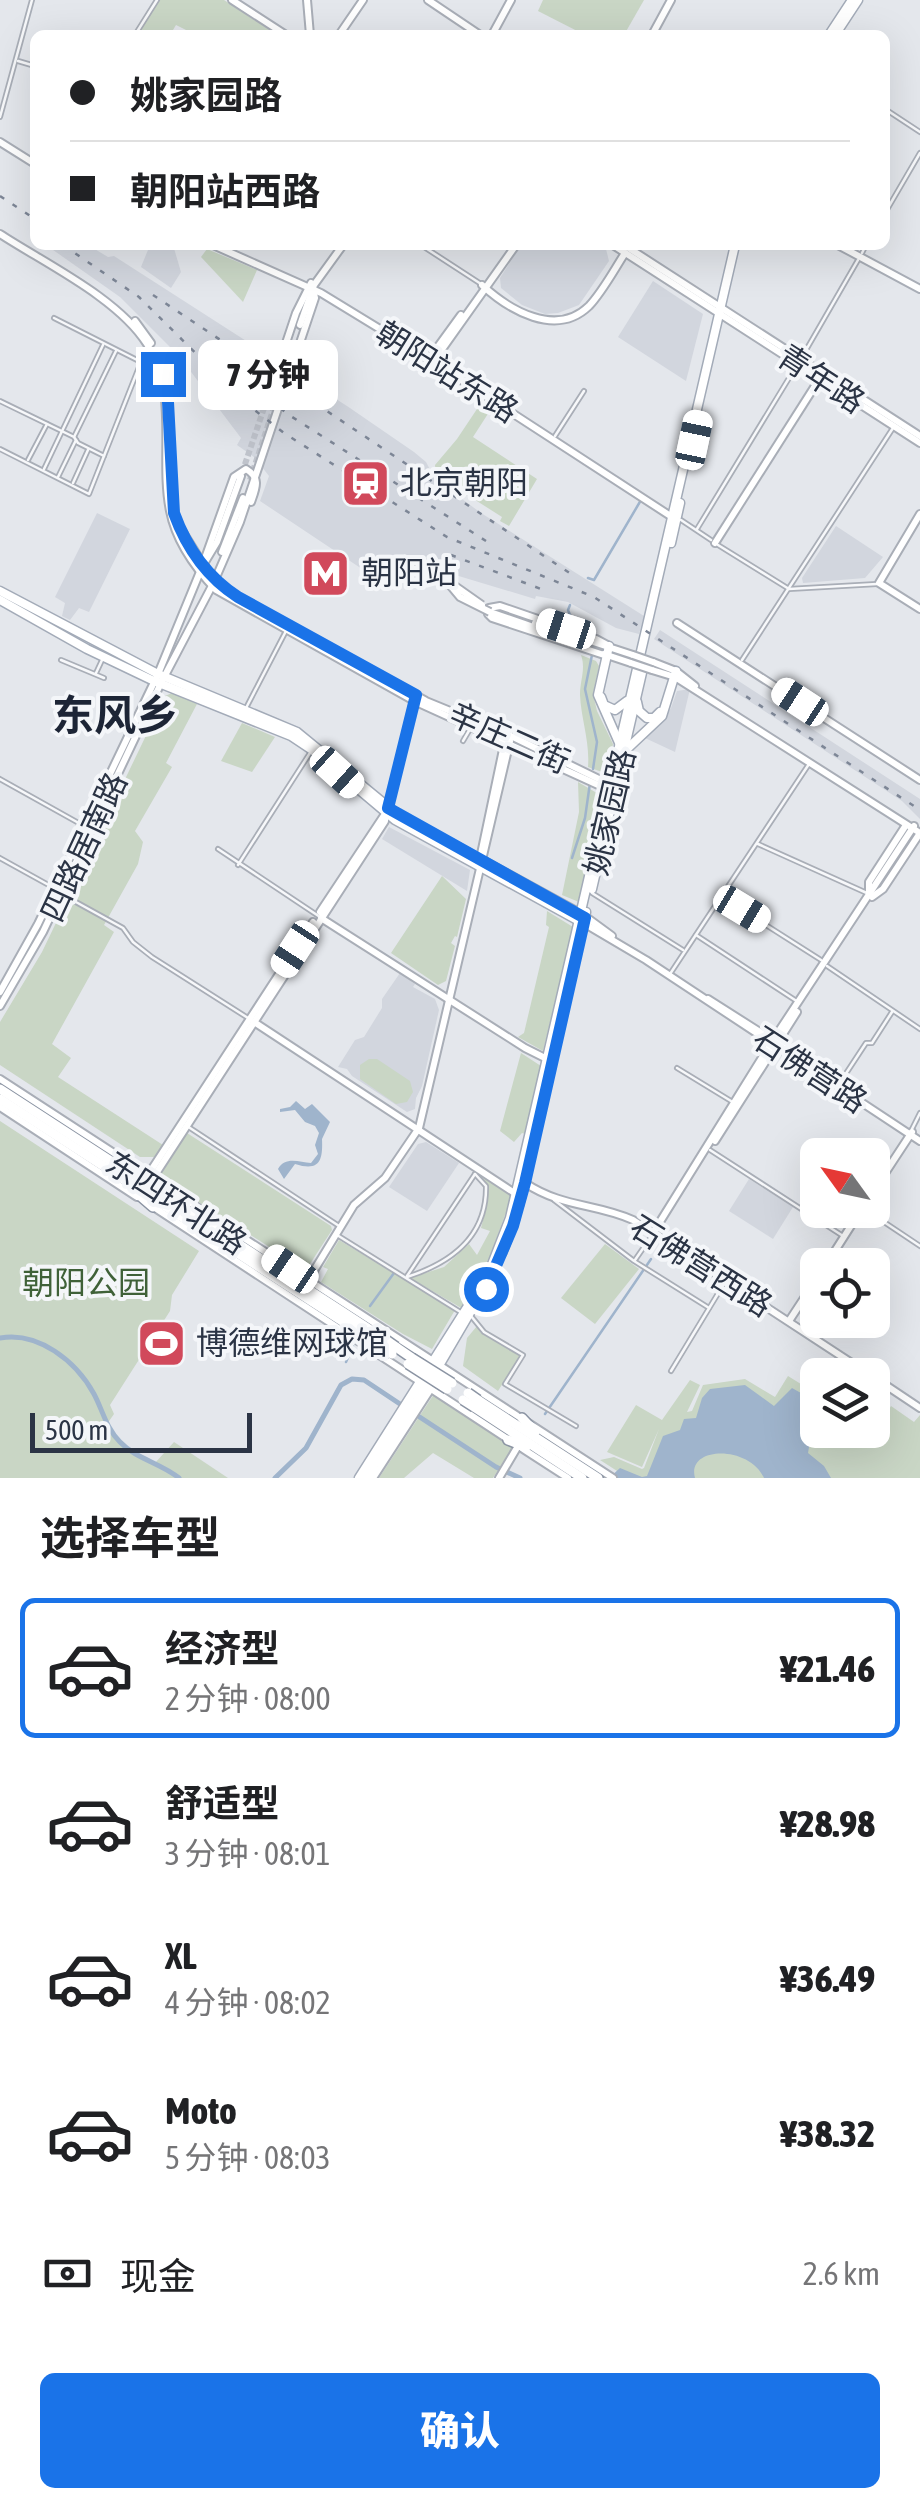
<!DOCTYPE html>
<html lang="zh">
<meta charset="utf-8">
<style>
body{margin:0;font-family:"Asap Condensed","Noto Sans SC",sans-serif;background:#f6f6f6;color:#202124;height:100vh;display:flex;flex-direction:column;font-size:38px;white-space:nowrap}
*{box-sizing:border-box;margin:0}
p{font-size:32px;color:#757577}
.icon{flex:none;width:55px;height:55px;fill:none;stroke:currentColor;stroke-width:2;stroke-linecap:round;stroke-linejoin:round}
.map{position:relative;height:1478px;overflow:hidden}
.drawer{display:flex;flex-direction:column;background:#fff;flex:1}
.drawer>*{flex:none}
.banner{position:absolute;left:30px;top:30px;width:860px;height:220px;border-radius:15px;box-shadow:0 10px 40px #0002;display:grid;align-content:center;height:220px;padding:0 40px;background:#fff}
.needle{width:65px;rotate:303deg}
.controls{position:absolute;left:800px;top:1138px;display:grid;gap:20px}
.controls a{display:grid;place-items:center;width:90px;height:90px;border-radius:15px;background:#fff;box-shadow:0 10px 40px #0002;font-size:50px}
.scale{position:absolute;left:30px;bottom:25px;width:222px;box-sizing:border-box;padding-left:10px;border:5px solid #2b3445;border-top:0;font-size:28px;line-height:35px;white-space:nowrap;color:#2b3445;-webkit-text-stroke:8px #f4f6f9;paint-order:stroke}
.end{position:absolute;width:45px;height:45px;margin:-22px;border:12px solid #1a73e8;background:#fff;box-shadow:0 0 0 5px #fff}
.from{border-radius:50%}
.bubble{position:absolute;height:70px;border-radius:15px;background:#fff;box-shadow:0 10px 40px #0002;font-size:32px;font-weight:800;line-height:70px;text-align:center}
.car{position:absolute;width:30px;height:60px;margin:-30px -15px;border-radius:12px;box-shadow:0 0 8px 2px #0007;background:linear-gradient(#fff 24%,#345 0 40%,#fff 0 76%,#345 0 86%,#fff 0)}
.banner b{display:flex;align-items:center;gap:35px;height:95px;font-size:38px}
.banner b+b{border-top:2px solid #e0e0e0}
.banner i{width:25px;height:25px;background:#202124}
ul{padding:0;list-style:none}
li{display:flex;align-items:center;gap:30px;height:140px;margin:0 20px 15px;padding:0 20px;border:5px solid transparent;border-radius:15px}
li div{flex:1}
li b{display:block;font-size:38px}
li em{font-style:normal;font-weight:800}
li.active{border-color:#1a73e8}
li>.icon{width:90px;height:90px;stroke-width:1.5}
h2{padding:0 40px;font-size:45px;line-height:120px}
.pay{display:flex;align-items:center;gap:25px;height:110px;padding:0 40px;font-size:38px}
.pay p{margin-inline-start:auto}
.button{display:flex;gap:20px;margin-top:auto;padding:20px 40px}
.button a{flex:1;height:115px;border-radius:15px;background:#1a73e8;color:#fff;font-size:40px;font-weight:800;line-height:115px;text-align:center}
.map>svg:first-child{display:block}
.built{fill:#d2d6de}
.green{fill:#c9d6c5}
.water{fill:#9fb4cc}
.lines{fill:none;stroke-linecap:round;stroke-linejoin:round}
.stream{stroke:#9fb4cc;stroke-width:2.5}
.canal{stroke:#9fb4cc;stroke-width:5}
.secondary-tunnel{stroke:#bfc3cb;stroke-width:6;stroke-dasharray:6 3;stroke-linecap:butt}
.street-casing{stroke:#a9aeb7;stroke-width:6}
.secondary-casing{stroke:#a9aeb7;stroke-width:10}
.primary-casing{stroke:#a3abb8;stroke-width:11}
.highway-casing{stroke:#8b94a3;stroke-width:12}
.street{stroke:#f7f8fa;stroke-width:2.5}
.secondary{stroke:#fff;stroke-width:6}
.primary{stroke:#fff;stroke-width:8}
.highway{stroke:#fff;stroke-width:9}
.rail{stroke:#7d8696;stroke-width:2.5;stroke-dasharray:5 10;stroke-linecap:butt}
.secondary-bridge-casing{stroke:#a9aeb7;stroke-width:10;stroke-linecap:butt}
.highway-bridge-casing{stroke:#8b94a3;stroke-width:12;stroke-linecap:butt}
.secondary-bridge{stroke:#fff;stroke-width:6}
.highway-bridge{stroke:#fff;stroke-width:9}
.route{stroke:#1a73e8;stroke-width:12}
.labels{text-anchor:middle;stroke-width:8;stroke-linejoin:round;paint-order:stroke}
.street-label{font-size:32px;fill:#2b3445;stroke:#f4f6f9}
.poi-label{font-size:32px;fill:#2b3445;stroke:#f4f6f9;text-anchor:start}
.park-label{font-size:32px;fill:#3f6138;stroke:#f4f6f9}
.district-label{font-size:42px;font-weight:bold;fill:#1d2536;stroke:#f4f6f9}
</style>
<div class="map">
<svg width="920" height="1478" viewBox="0 0 920 1478">
<rect width="100%" height="100%" fill="#e4e7ec"/>
<!-- built -->
<g class="built">
<path d="M46 245H88L108 257 114 256 268 355 272 364 291 376H300L347 406 414 452 426 462 435 479 481 513 644 616 639 634 616 628 568 602 536 596 535 599 452 574 441 584 403 559 386 585 260 501 269 476 254 457 237 445 241 438 179 356 120 297Z"/>
<path d="M150 245H173L181 272 171 288 141 267Z"/>
<path d="M521 245H600L606 249 609 261 579 305 558 313 545 314 522 305 501 288 500 278Z"/>
<path d="M653 281 703 314 686 381 618 337Z"/>
<path d="M97 513 130 529 89 612 79 608 70 620 62 616 65 603 55 597Z"/>
<path d="M836 526 883 557 865 578 803 583 802 578Z"/>
<path d="M660 630 920 799V819L902 801 654 639Z"/>
<path d="M690 689 675 752 645 738 660 725 671 708 677 691Z"/>
<path d="M389 827 470 870 467 891 382 839Z"/>
<path d="M400 973 415 984 413 987 435 999 439 1010 422 1086 416 1098 415 1109 407 1112 352 1076 347 1069 338 1067 355 1040 364 1037 382 1008V999Z"/>
<path d="M426 1142 459 1163 427 1211 389 1187 418 1144Z"/>
<path d="M749 1179 793 1207 773 1239 729 1211Z"/>
</g>
<!-- green -->
<g class="green">
<path d="M159 0H224L277 35H196L176 25 170 35H135Z"/>
<path d="M543 0H644L624 35H585L538 11Z"/>
<path d="M207 249 257 270 243 302 201 257Z"/>
<path d="M483 400 493 406 473 437 537 479 509 526 500 521 502 517 436 475 435 465 457 439Z"/>
<path d="M581 655 596 661 599 666 593 694 597 711 613 744 608 769 602 772 588 767C590 741 581 719 580 695 580 680 586 669 581 655Z"/>
<path d="M172 693 197 704 166 763 172 767 135 831 143 842 138 864 104 925 114 932 52 1044 71 1058 58 1077 163 1145 154 1157H140L0 1065V1022L42 952 165 696Z"/>
<path d="M242 723 275 737 252 772 221 761Z"/>
<path d="M578 782 602 796 579 902 562 895 579 812Z"/>
<path d="M442 876 466 899 457 937 455 936 451 943 455 946 446 981 438 985 391 953Z"/>
<path d="M547 911 573 927 543 1051 518 1037 524 1033 549 927 546 925Z"/>
<path d="M521 1053 541 1066 525 1134 522 1133 514 1142 500 1131Z"/>
<path d="M369 1059H377L410 1081 413 1092 407 1102 396 1104 360 1079V1065Z"/>
<path d="M0 1121 199 1251 172 1295 170 1311 110 1405 114 1414 107 1424C119 1444 134 1454 155 1463L174 1442 228 1478H0Z"/>
<path d="M187 1133 331 1226 332 1230 306 1270 181 1191V1186L161 1174Z"/>
<path d="M479 1172 512 1196 490 1256 463 1309 410 1278 444 1267 469 1244 477 1255 490 1231 481 1228C488 1202 492 1194 479 1172Z"/>
<path d="M339 1240 455 1310 432 1349 403 1334 321 1282 328 1269 323 1267Z"/>
<path d="M605 1244 639 1269 595 1324 561 1298Z"/>
<path d="M477 1326 481 1333 520 1356 498 1391 463 1366 467 1338Z"/>
<path d="M788 1376 817 1394 818 1430H872L873 1427 877 1430 891 1406 914 1422 920 1415V1478H628L600 1460 614 1457 642 1469 644 1468 659 1429 642 1467 607 1452 636 1405 662 1420 690 1380 700 1385 687 1412 692 1411 703 1385 745 1379 775 1397Z"/>
<path d="M434 1394 513 1447 493 1478H474L433 1453 404 1478H379Z"/>
</g>
<!-- water -->
<g class="water">
<path d="M296 1101 305 1109 312 1104 330 1122 322 1139C323 1160 320 1172 295 1164L284 1179 278 1169C285 1156 299 1162 311 1163L318 1154 315 1145 319 1133 315 1126 305 1122 295 1110 280 1112V1109L290 1107Z"/>
<path d="M745 1385 774 1406 792 1388 817 1402 818 1430H824L809 1447 808 1453 824 1466 831 1478H764C749 1445 686 1446 695 1478H609L620 1468 642 1477 647 1476 663 1436 680 1430 684 1419 696 1418 702 1398 710 1389Z"/>
</g>
<g class="lines">
<!-- stream -->
<g class="stream">
<path d="M588 578 594 580 641 500"/>
<path d="M570 605 568 610 574 625"/>
<path d="M592 655 585 689 597 742 593 769"/>
<path d="M572 858 585 818 590 783"/>
<path d="M370 1306 394 1273"/>
<path d="M346 1362 353 1346"/>
<path d="M545 1414 651 1259"/>
</g>
<!-- canal -->
<g class="canal">
<path d="M0 1338C38 1331 76 1361 94 1394 103 1411 106 1428 120 1442 136 1459 161 1463 179 1478"/>
<path d="M412 1412 496 1467 520 1478"/>
<path d="M275 1478 306 1448 341 1385 352 1379 364 1380 403 1406"/>
</g>
<!-- secondary-tunnel -->
<g class="secondary-tunnel">
<path d="M242 473 283 352"/>
<path d="M250 480 288 365"/>
</g>
<defs>
<g id="street">
<path d="M135 35 157 0"/>
<path d="M18 61 35 66"/>
<path d="M885 109 920 132"/>
<path d="M0 117 32 0"/>
<path d="M885 213 920 153"/>
<path d="M421 245 481 284"/>
<path d="M862 253 866 245"/>
<path d="M802 357 858 260"/>
<path d="M0 401 74 437 78 443 104 456"/>
<path d="M555 436 584 391"/>
<path d="M74 437 116 351"/>
<path d="M0 449 89 494 141 362 54 318"/>
<path d="M28 460 47 424"/>
<path d="M44 469 103 345"/>
<path d="M58 477 76 440"/>
<path d="M73 483 88 450"/>
<path d="M681 520 711 540"/>
<path d="M697 529 797 365"/>
<path d="M718 545 789 589 877 584"/>
<path d="M61 660 104 678"/>
<path d="M742 660 893 428"/>
<path d="M96 673 103 658"/>
<path d="M246 708 286 631"/>
<path d="M463 741 470 729"/>
<path d="M0 779 84 826"/>
<path d="M758 844 869 894"/>
<path d="M218 849 320 917"/>
<path d="M0 858 54 888"/>
<path d="M238 865 310 753"/>
<path d="M592 893 683 950"/>
<path d="M65 896 123 928 133 942 152 957 248 1018"/>
<path d="M722 897 821 960"/>
<path d="M696 935 798 1002"/>
<path d="M827 966 920 1029"/>
<path d="M670 974 809 764"/>
<path d="M677 1068 731 1101"/>
<path d="M843 1078 866 1043H872L892 1012"/>
<path d="M187 1126 339 1226"/>
<path d="M912 1129 920 1113"/>
<path d="M710 1150 843 1236"/>
<path d="M554 1200 634 1261 709 1308"/>
<path d="M866 1210 920 1246"/>
<path d="M337 1235 462 1313"/>
<path d="M635 1260 653 1234"/>
<path d="M407 1276 475 1174"/>
<path d="M407 1277C451 1263 487 1237 486 1186L475 1174"/>
<path d="M471 1316 484 1332 523 1355 505 1384 576 1426"/>
<path d="M671 1371 725 1282"/>
</g>
<g id="secondary">
<path d="M232 0 286 35"/>
<path d="M307 0 310 35"/>
<path d="M428 0 480 35"/>
<path d="M339 35 363 0"/>
<path d="M492 35 511 0"/>
<path d="M652 35 671 0"/>
<path d="M0 142 35 164"/>
<path d="M0 234C46 264 118 298 147 344 179 394 159 457 170 511 176 542 195 568 216 590L414 701 609 790 612 788"/>
<path d="M213 245 321 293 429 359 672 517"/>
<path d="M613 245 920 443"/>
<path d="M624 245 920 436"/>
<path d="M838 245 920 289"/>
<path d="M482 285C509 310 556 338 589 306 603 291 614 270 625 253"/>
<path d="M135 321 151 343"/>
<path d="M300 325 314 285 343 245"/>
<path d="M283 352 296 313 311 283"/>
<path d="M429 359 461 315"/>
<path d="M433 362 516 245"/>
<path d="M920 514 879 583 920 609"/>
<path d="M179 526 214 582 238 597 426 701 511 736 611 785"/>
<path d="M715 543 820 378"/>
<path d="M222 552 243 498"/>
<path d="M204 561 234 477 246 469C261 478 256 488 251 502"/>
<path d="M490 612 574 641"/>
<path d="M535 623 633 655"/>
<path d="M677 623 920 780"/>
<path d="M604 654 631 663"/>
<path d="M607 656 492 618 488 614 489 608 500 606 596 639 609 646"/>
<path d="M653 662 676 671 695 686"/>
<path d="M652 670 675 677 920 833 883 889 872 897"/>
<path d="M388 808 414 701"/>
<path d="M481 854 505 740"/>
<path d="M869 893V882L906 825"/>
<path d="M320 912 385 814"/>
<path d="M582 914 612 936"/>
<path d="M321 918 525 1048 547 1059"/>
<path d="M580 921 646 960 920 1141"/>
<path d="M0 992 38 924 158 674 202 567 217 542 241 476"/>
<path d="M708 999 807 1062"/>
<path d="M0 1006 43 932 161 683 214 582 240 522 315 298 313 289"/>
<path d="M254 1022 516 1194"/>
<path d="M0 1079 206 1213"/>
<path d="M0 1107 137 1197"/>
<path d="M715 1141 797 1012"/>
<path d="M148 1175 313 922"/>
<path d="M153 1178 385 821 386 813"/>
<path d="M525 1183C563 1208 595 1203 633 1220L870 1375"/>
<path d="M872 1193 912 1132"/>
<path d="M152 1206 509 1440"/>
<path d="M216 1220 613 1478"/>
<path d="M653 1233 773 1040 914 826"/>
<path d="M826 1265 861 1210"/>
<path d="M307 1282 354 1205 385 1178 419 1128 510 741"/>
<path d="M789 1321 818 1277"/>
<path d="M872 1376 920 1408"/>
<path d="M520 1447 568 1478"/>
<path d="M373 1478 430 1390"/>
<path d="M499 1478 518 1446"/>
</g>
<g id="primary">
<path d="M829 35 852 0"/>
<path d="M835 35 858 0"/>
<path d="M671 543 680 503"/>
<path d="M0 591 158 674 297 732 397 814 581 914"/>
<path d="M0 600 87 649 154 681 291 736 312 750 395 820 579 921"/>
<path d="M609 646 598 695 620 745"/>
<path d="M601 697 604 705 615 710 627 701"/>
<path d="M637 702 639 711 647 718H654L660 712"/>
<path d="M628 748 662 716 676 671"/>
<path d="M592 889 644 664"/>
<path d="M519 1205 586 912"/>
<path d="M502 1253 515 1219"/>
<path d="M359 1478 475 1295 489 1272 510 1218 735 245"/>
<path d="M366 1478 440 1364 495 1270"/>
</g>
<g id="highway">
<path d="M0 1089 386 1340"/>
<path d="M0 1099 382 1347"/>
<path d="M138 1194 153 1207"/>
<path d="M205 1212 218 1226"/>
<path d="M396 1347 412 1358"/>
<path d="M478 1400 598 1478"/>
<path d="M474 1407 582 1478"/>
<path d="M522 1418 535 1432"/>
<path d="M508 1440 526 1447"/>
</g>
</defs>
<!-- street casing -->
<use href="#street" class="street-casing"/>
<!-- secondary casing -->
<use href="#secondary" class="secondary-casing"/>
<!-- primary casing -->
<use href="#primary" class="primary-casing"/>
<!-- highway casing -->
<use href="#highway" class="highway-casing"/>
<!-- street -->
<use href="#street" class="street"/>
<!-- secondary -->
<use href="#secondary" class="secondary"/>
<!-- primary -->
<use href="#primary" class="primary"/>
<!-- highway -->
<use href="#highway" class="highway"/>
<!-- rail -->
<g class="rail">
<path d="M0 196 35 219"/>
<path d="M63 245 139 297 248 405 284 433 447 537 594 597 920 810"/>
<path d="M153 295 577 578"/>
<path d="M222 361 289 415 486 541"/>
<path d="M451 555 549 592"/>
</g>
<defs>
<g id="secondary-bridge">
<path d="M440 573 460 597 490 612"/>
<path d="M455 586 482 605"/>
<path d="M633 655 653 662"/>
<path d="M631 663 652 670"/>
</g>
<g id="highway-bridge">
<path d="M386 1340 396 1347"/>
<path d="M382 1347 392 1354"/>
<path d="M412 1358 452 1383"/>
<path d="M408 1364 447 1389"/>
<path d="M468 1393 478 1400"/>
<path d="M463 1400 474 1407"/>
</g>
</defs>
<!-- secondary-bridge casing -->
<use href="#secondary-bridge" class="secondary-bridge-casing"/>
<!-- highway-bridge casing -->
<use href="#highway-bridge" class="highway-bridge-casing"/>
<!-- secondary-bridge -->
<use href="#secondary-bridge" class="secondary-bridge"/>
<!-- highway-bridge -->
<use href="#highway-bridge" class="highway-bridge"/>
</g>
<g class="lines">
<!-- route -->
<path class="route" d="M163 374 168 402 174 513C187 549 207 577 238 597L416 695 388 808 585 918 525 1183 513 1226 486 1289"/>
</g>
<!-- icons -->
<defs>
<symbol id="station-square" viewBox="-11 -11 22 22"><rect x="-9" y="-9" width="18" height="18" rx="4" fill="#d1495b" stroke="#f4f6f9"/><path d="M-3-6H3Q5-6 5-4V2Q5 4 3 4L4.5 6H3L1.5 4h-3L-3 6H-4.5L-3 4Q-5 4-5 2V-4Q-5-6-3-6ZM-3.5-4v3h7v-3ZM-3.5 1v1.5H-2V1ZM2 1v1.5H3.5V1Z" fill="#fff"/></symbol>
<symbol id="metro-square" viewBox="-11 -11 22 22"><rect x="-9" y="-9" width="18" height="18" rx="4" fill="#d1495b" stroke="#f4f6f9"/><path d="M-5.5 5V-5H-3L0 0L3-5H5.5V5H3V-.5L0 4L-3-.5V5Z" fill="#fff"/></symbol>
<symbol id="stadium-square" viewBox="-11 -11 22 22"><rect x="-9" y="-9" width="18" height="18" rx="4" fill="#d1495b" stroke="#f4f6f9"/><path d="M0-5a6.5 5 0 1 0 0 10a6.5 5 0 1 0 0-10ZM-3.5-1.8h7v3.6h-7Z" fill="#fff"/></symbol>
</defs>
<g fill-rule="evenodd">
<use href="#station-square" x="338" y="456" width="55" height="55"/>
<use href="#metro-square" x="298" y="546" width="55" height="55"/>
<use href="#stadium-square" x="134" y="1316" width="55" height="55"/>
</g>
<g class="labels">
<!-- street labels -->
<g class="street-label">
<text transform="translate(447 372) rotate(32)" y="11">朝阳站东路</text>
<text transform="translate(821 379) rotate(33)" y="11">青年路</text>
<text transform="translate(509 738) rotate(24)" y="11">辛庄二街</text>
<text transform="translate(610 812) rotate(-77)" y="11">姚家园路</text>
<text transform="translate(84 847) rotate(-65)" y="11">四路居南路</text>
<text transform="translate(810 1070) rotate(33)" y="11">石佛营路</text>
<text transform="translate(176 1203) rotate(33)" y="11">东四环北路</text>
<text transform="translate(701 1266) rotate(32)" y="11">石佛营西路</text>
</g>
<!-- poi labels -->
<g class="poi-label">
<text x="400" y="494">北京朝阳</text>
<text x="361" y="584">朝阳站</text>
<text x="196" y="1354">博德维网球馆</text>
</g>
<!-- park labels -->
<g class="park-label">
<text x="86" y="1294">朝阳公园</text>
</g>
<!-- district labels -->
<g class="district-label">
<text x="115" y="730">东风乡</text>
</g>
</g>
</svg>
<div class="controls">
<a><svg class="needle" viewBox="-14 -14 28 28"><path d="M0-13l5 13h-10z" fill="#e53935"/><path d="M0 13l5-13h-10z" fill="#757577"/></svg></a>
<a><svg class="icon" aria-label="locate" viewBox="0 0 24 24"><circle cx="12" cy="12" r="6"/><path d="M12 2v4M12 18v4M2 12h4M18 12h4"/></svg></a>
<a><svg class="icon" aria-label="layers" viewBox="0 0 24 24"><path d="M12 4l9 5-9 5-9-5zM3 14l9 5 9-5"/></svg></a>
</div>
<div class="scale">500 m</div>
<i class="end from" style="left:486px;top:1289px"></i>
<i class="end" style="left:163px;top:374px"></i>
<div class="bubble" style="left:198px;top:340px;width:140px">7 分钟</div>
<i class="car" style="left:694px;top:440px;rotate:12deg"></i>
<i class="car" style="left:566px;top:629px;rotate:288deg"></i>
<i class="car" style="left:800px;top:702px;rotate:303deg"></i>
<i class="car" style="left:337px;top:772px;rotate:132deg"></i>
<i class="car" style="left:742px;top:909px;rotate:121deg"></i>
<i class="car" style="left:295px;top:949px;rotate:213deg"></i>
<i class="car" style="left:290px;top:1269px;rotate:304deg"></i>
<div class="banner">
<b><i class="from"></i>姚家园路</b>
<b><i></i>朝阳站西路</b>
</div>
</div>
<section class="drawer">
<h2>选择车型</h2>
<ul>
<li class="active"><svg class="icon" aria-label="car" viewBox="0 0 24 24"><path d="M5 17H2v-5l4-1 3-4h7l3 4 3 1v5h-3M9 17h6M6 11h13"/><circle cx="7" cy="17" r="2"/><circle cx="17" cy="17" r="2"/></svg><div><b>经济型</b><p>2 分钟 · 08:00</p></div><em>¥21.46</em></li>
<li><svg class="icon" aria-label="car" viewBox="0 0 24 24"><path d="M5 17H2v-5l4-1 3-4h7l3 4 3 1v5h-3M9 17h6M6 11h13"/><circle cx="7" cy="17" r="2"/><circle cx="17" cy="17" r="2"/></svg><div><b>舒适型</b><p>3 分钟 · 08:01</p></div><em>¥28.98</em></li>
<li><svg class="icon" aria-label="car" viewBox="0 0 24 24"><path d="M5 17H2v-5l4-1 3-4h7l3 4 3 1v5h-3M9 17h6M6 11h13"/><circle cx="7" cy="17" r="2"/><circle cx="17" cy="17" r="2"/></svg><div><b>XL</b><p>4 分钟 · 08:02</p></div><em>¥36.49</em></li>
<li><svg class="icon" aria-label="car" viewBox="0 0 24 24"><path d="M5 17H2v-5l4-1 3-4h7l3 4 3 1v5h-3M9 17h6M6 11h13"/><circle cx="7" cy="17" r="2"/><circle cx="17" cy="17" r="2"/></svg><div><b>Moto</b><p>5 分钟 · 08:03</p></div><em>¥38.32</em></li>
</ul>
<div class="pay"><svg class="icon" aria-label="cash" viewBox="0 0 24 24"><path d="M3 7h18v10H3z"/><circle cx="12" cy="12" r="2"/></svg>现金<p>2.6 km</p></div>
<div class="button"><a>确认</a></div>
</section>
